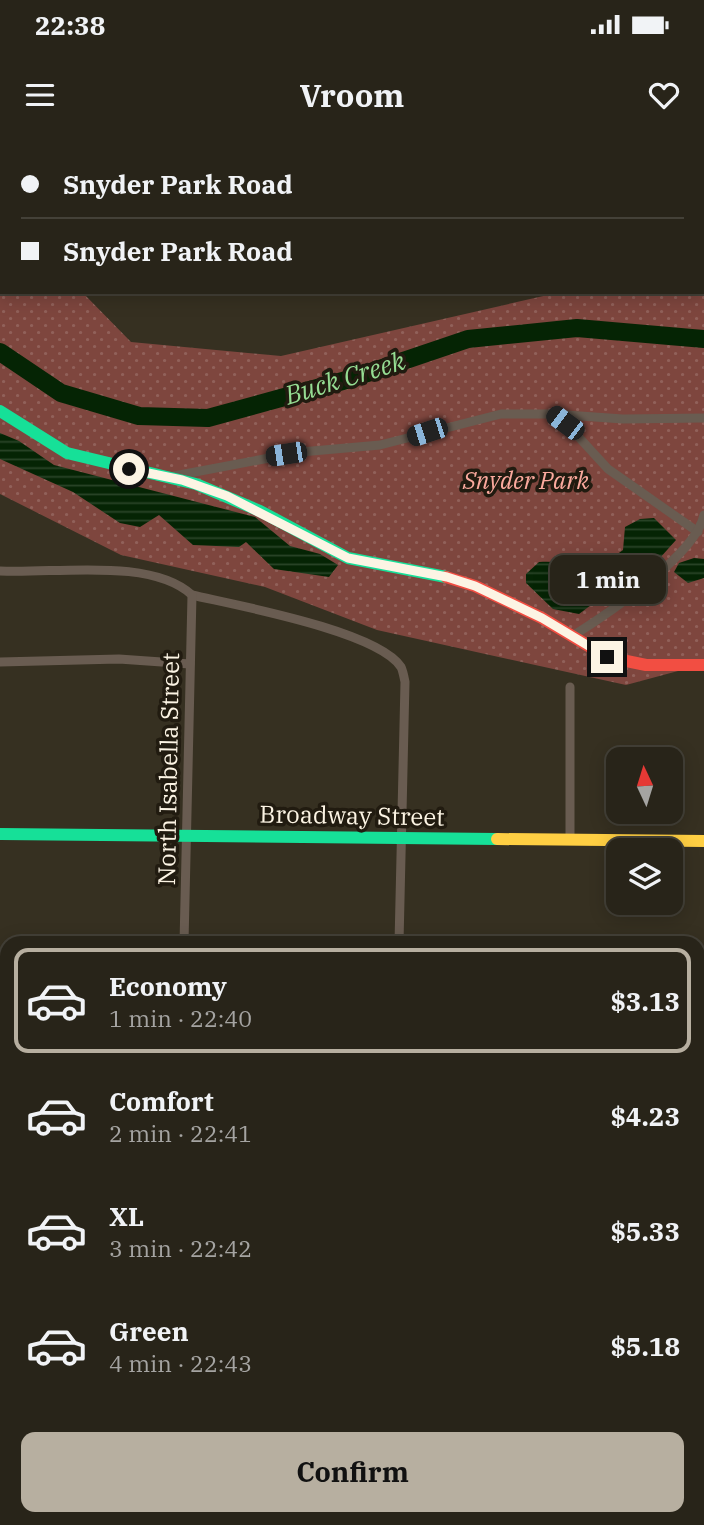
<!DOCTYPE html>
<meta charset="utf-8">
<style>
body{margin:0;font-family:"IBM Plex Serif",serif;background:#302c22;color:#f1f3f6;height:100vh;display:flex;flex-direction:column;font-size:26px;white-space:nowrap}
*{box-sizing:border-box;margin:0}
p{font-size:23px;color:#a5a4a2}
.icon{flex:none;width:38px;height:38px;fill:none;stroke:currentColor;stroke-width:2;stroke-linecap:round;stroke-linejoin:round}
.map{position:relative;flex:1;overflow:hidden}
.side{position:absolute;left:0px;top:796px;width:705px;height:590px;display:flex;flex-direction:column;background:#282419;border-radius:21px 21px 0 0;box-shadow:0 4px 18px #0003,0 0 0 2px #444138}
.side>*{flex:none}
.guide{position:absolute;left:0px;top:0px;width:705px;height:154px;box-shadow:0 4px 18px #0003,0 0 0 2px #444138;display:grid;align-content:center;height:154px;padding:0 21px;background:#282419}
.needle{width:46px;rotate:356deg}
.fabs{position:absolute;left:606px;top:607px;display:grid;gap:14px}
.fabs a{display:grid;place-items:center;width:77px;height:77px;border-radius:14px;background:#282419;box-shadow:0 4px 18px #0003,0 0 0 2px #444138;font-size:35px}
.end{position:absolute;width:32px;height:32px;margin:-16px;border:9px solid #fcf4e4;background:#111;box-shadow:0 0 0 4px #111}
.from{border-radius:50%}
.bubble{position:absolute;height:49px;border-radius:14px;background:#282419;box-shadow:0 4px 18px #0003,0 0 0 2px #444138;font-size:23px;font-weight:800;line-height:49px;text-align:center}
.car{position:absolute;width:21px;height:42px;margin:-21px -10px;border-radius:9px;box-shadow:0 0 5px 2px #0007;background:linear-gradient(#222 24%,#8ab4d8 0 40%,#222 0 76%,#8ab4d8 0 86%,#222 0)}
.guide b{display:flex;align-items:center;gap:24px;height:66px;font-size:26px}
.guide b+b{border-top:2px solid #444138}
.guide i{width:18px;height:18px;background:#f1f3f6}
ul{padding:12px 0 0;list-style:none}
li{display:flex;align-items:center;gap:21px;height:105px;margin:0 14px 10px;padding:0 7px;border:4px solid transparent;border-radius:14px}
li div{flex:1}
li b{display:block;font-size:26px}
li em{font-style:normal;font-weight:800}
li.active{border-color:#b7afa0}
li>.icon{width:63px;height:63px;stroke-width:1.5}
.primary-button{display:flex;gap:14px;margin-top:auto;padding:14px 21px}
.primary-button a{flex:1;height:80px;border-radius:14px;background:#b7afa0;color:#111;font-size:28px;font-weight:800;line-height:80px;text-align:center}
.status{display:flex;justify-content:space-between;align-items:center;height:49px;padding:0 35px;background:#282419;direction:ltr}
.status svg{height:19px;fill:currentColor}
header{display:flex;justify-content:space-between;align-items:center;height:91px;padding:0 21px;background:#282419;font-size:32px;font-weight:800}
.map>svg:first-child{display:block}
.park{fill:url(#park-dots)}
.water{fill:url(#water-rules)}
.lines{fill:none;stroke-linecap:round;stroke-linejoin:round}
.river{stroke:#052404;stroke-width:18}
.street{stroke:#695c51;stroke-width:9}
.fast{stroke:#16e098;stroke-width:12}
.slow{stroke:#ffcf43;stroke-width:12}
.jam{stroke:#f24e42;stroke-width:12}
.rail-casing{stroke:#736c60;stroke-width:5}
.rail{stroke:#211b10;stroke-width:2.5;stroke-dasharray:8;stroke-linecap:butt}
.route{stroke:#fcf4e4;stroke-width:9}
.labels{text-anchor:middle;stroke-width:7;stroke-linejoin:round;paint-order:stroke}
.park-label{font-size:24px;font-style:italic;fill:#fcaa9e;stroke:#211b10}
.street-label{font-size:24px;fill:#fcf4e4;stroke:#211b10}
.water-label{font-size:26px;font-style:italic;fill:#95dc92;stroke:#211b10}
</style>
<div class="status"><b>22:38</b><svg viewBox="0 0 49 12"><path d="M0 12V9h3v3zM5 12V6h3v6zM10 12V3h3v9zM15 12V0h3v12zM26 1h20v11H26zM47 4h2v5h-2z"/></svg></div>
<header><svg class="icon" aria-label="menu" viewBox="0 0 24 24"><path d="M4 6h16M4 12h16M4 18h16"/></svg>Vroom<svg class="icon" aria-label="heart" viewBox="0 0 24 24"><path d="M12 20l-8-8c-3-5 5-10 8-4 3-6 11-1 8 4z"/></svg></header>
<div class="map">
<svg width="704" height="1385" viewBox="0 0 704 1385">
<defs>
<pattern id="park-dots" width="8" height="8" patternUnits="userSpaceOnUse" patternTransform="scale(1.75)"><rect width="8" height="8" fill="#7e463e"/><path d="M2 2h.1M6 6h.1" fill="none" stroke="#91615a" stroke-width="1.8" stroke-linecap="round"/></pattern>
<pattern id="water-rules" width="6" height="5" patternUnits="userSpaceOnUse" patternTransform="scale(1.75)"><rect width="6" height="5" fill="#052404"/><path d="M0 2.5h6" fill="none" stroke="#2a4428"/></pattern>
</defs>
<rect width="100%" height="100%" fill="#363021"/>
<!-- park -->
<path class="park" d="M0 73 2 152H82L131 202 281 216 561 152 704 153V524L626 545 377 490 265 447 121 415 0 354Z"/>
<!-- water -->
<g class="water">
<path d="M0 293 19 301 54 325 255 377 290 406 320 414 338 425 329 437 274 429 246 402 239 407 193 405 159 375 140 387 120 383 73 352 0 319Z"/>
<path d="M654 378 676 400 659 419 623 423 605 444 603 456 579 474 553 469 526 443V434L539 422C582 419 578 442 623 410L625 387 640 379Z"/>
<path d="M694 418 704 419V438L688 443 674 432 679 423Z"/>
</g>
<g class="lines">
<!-- river -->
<path class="river" d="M0 212 61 253 139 276 208 278 350 239 468 199 577 188 704 199"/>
<!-- street -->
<g class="street">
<path d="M0 20 2 26"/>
<path d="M554 275 574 292 608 329 698 392"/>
<path d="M174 336 301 312 380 305 501 274H552L623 279 704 278"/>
<path d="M0 431C55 434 151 417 192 455 235 465 378 491 401 527 403 531 404 537 405 542L399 803"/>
<path d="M571 497C606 475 696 415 704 375"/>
<path d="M0 522 119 519 190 524"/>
<path d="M570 700V547"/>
<path d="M184 803 192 455"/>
<path d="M0 873H7"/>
<path d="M698 883H704"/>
<path d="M0 1227H7"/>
<path d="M173 1385V1379"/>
</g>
<!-- fast -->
<g class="fast">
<path d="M0 271 67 313 196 344 260 371 348 418 446 437"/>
<path d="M0 694 497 699"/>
<path d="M698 1233H704"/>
</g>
<!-- slow -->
<g class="slow">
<path d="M497 699 704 701"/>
<path d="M0 1012H7"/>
<path d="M0 1041 7 1042"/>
</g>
<!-- jam -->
<g class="jam">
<path d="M446 437 475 446 542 478 607 517 646 525H704"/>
<path d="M698 1019H704"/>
</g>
<defs>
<g id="rail">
<path d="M0 57 2 58"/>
<path d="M0 1308 7 1310"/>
<path d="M284 1379 308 1385"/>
</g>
</defs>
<!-- rail casing -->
<use href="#rail" class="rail-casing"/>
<!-- rail -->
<use href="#rail" class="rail"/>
</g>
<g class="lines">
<!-- route -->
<path class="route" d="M129 329 182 340 227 356 348 418 447 437 475 446 542 478 607 517"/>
</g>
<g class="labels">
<!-- park labels -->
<g class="park-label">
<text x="526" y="349">Snyder Park</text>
</g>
<!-- street labels -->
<g class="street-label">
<text transform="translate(169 629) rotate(-89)" y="8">North Isabella Street</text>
<text transform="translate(352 676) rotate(1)" y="8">Broadway Street</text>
</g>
<!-- water labels -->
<g class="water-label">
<text transform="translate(345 238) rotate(-17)" y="9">Buck Creek</text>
</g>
</g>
</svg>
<div class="fabs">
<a><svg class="needle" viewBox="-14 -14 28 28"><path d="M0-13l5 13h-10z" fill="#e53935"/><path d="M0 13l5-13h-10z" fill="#a5a4a2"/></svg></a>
<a><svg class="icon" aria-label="layers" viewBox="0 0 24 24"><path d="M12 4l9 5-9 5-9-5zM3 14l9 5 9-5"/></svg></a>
</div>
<i class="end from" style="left:129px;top:329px"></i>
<i class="end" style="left:607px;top:517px"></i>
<div class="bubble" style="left:550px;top:415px;width:116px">1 min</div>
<i class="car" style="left:565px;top:283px;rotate:307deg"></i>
<i class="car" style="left:427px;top:292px;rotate:252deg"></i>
<i class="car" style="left:286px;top:314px;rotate:261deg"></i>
<div class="guide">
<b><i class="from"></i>Snyder Park Road</b>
<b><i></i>Snyder Park Road</b>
</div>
<section class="side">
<ul>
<li class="active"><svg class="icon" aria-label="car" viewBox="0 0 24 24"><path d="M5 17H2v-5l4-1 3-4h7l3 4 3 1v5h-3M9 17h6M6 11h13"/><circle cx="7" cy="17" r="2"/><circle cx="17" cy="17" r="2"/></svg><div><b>Economy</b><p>1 min · 22:40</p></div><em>$3.13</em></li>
<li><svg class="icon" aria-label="car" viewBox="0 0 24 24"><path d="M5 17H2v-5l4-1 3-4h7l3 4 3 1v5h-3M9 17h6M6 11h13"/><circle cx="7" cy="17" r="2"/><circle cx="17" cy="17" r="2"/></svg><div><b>Comfort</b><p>2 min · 22:41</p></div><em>$4.23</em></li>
<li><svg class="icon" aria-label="car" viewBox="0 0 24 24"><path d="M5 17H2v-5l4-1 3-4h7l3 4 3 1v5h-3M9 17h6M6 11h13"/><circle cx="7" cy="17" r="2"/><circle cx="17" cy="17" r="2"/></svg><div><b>XL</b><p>3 min · 22:42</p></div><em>$5.33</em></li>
<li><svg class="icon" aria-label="car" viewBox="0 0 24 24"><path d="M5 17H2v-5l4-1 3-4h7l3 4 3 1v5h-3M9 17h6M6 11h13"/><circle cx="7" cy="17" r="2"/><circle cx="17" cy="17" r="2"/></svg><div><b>Green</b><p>4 min · 22:43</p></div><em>$5.18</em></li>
</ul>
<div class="primary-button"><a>Confirm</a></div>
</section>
</div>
